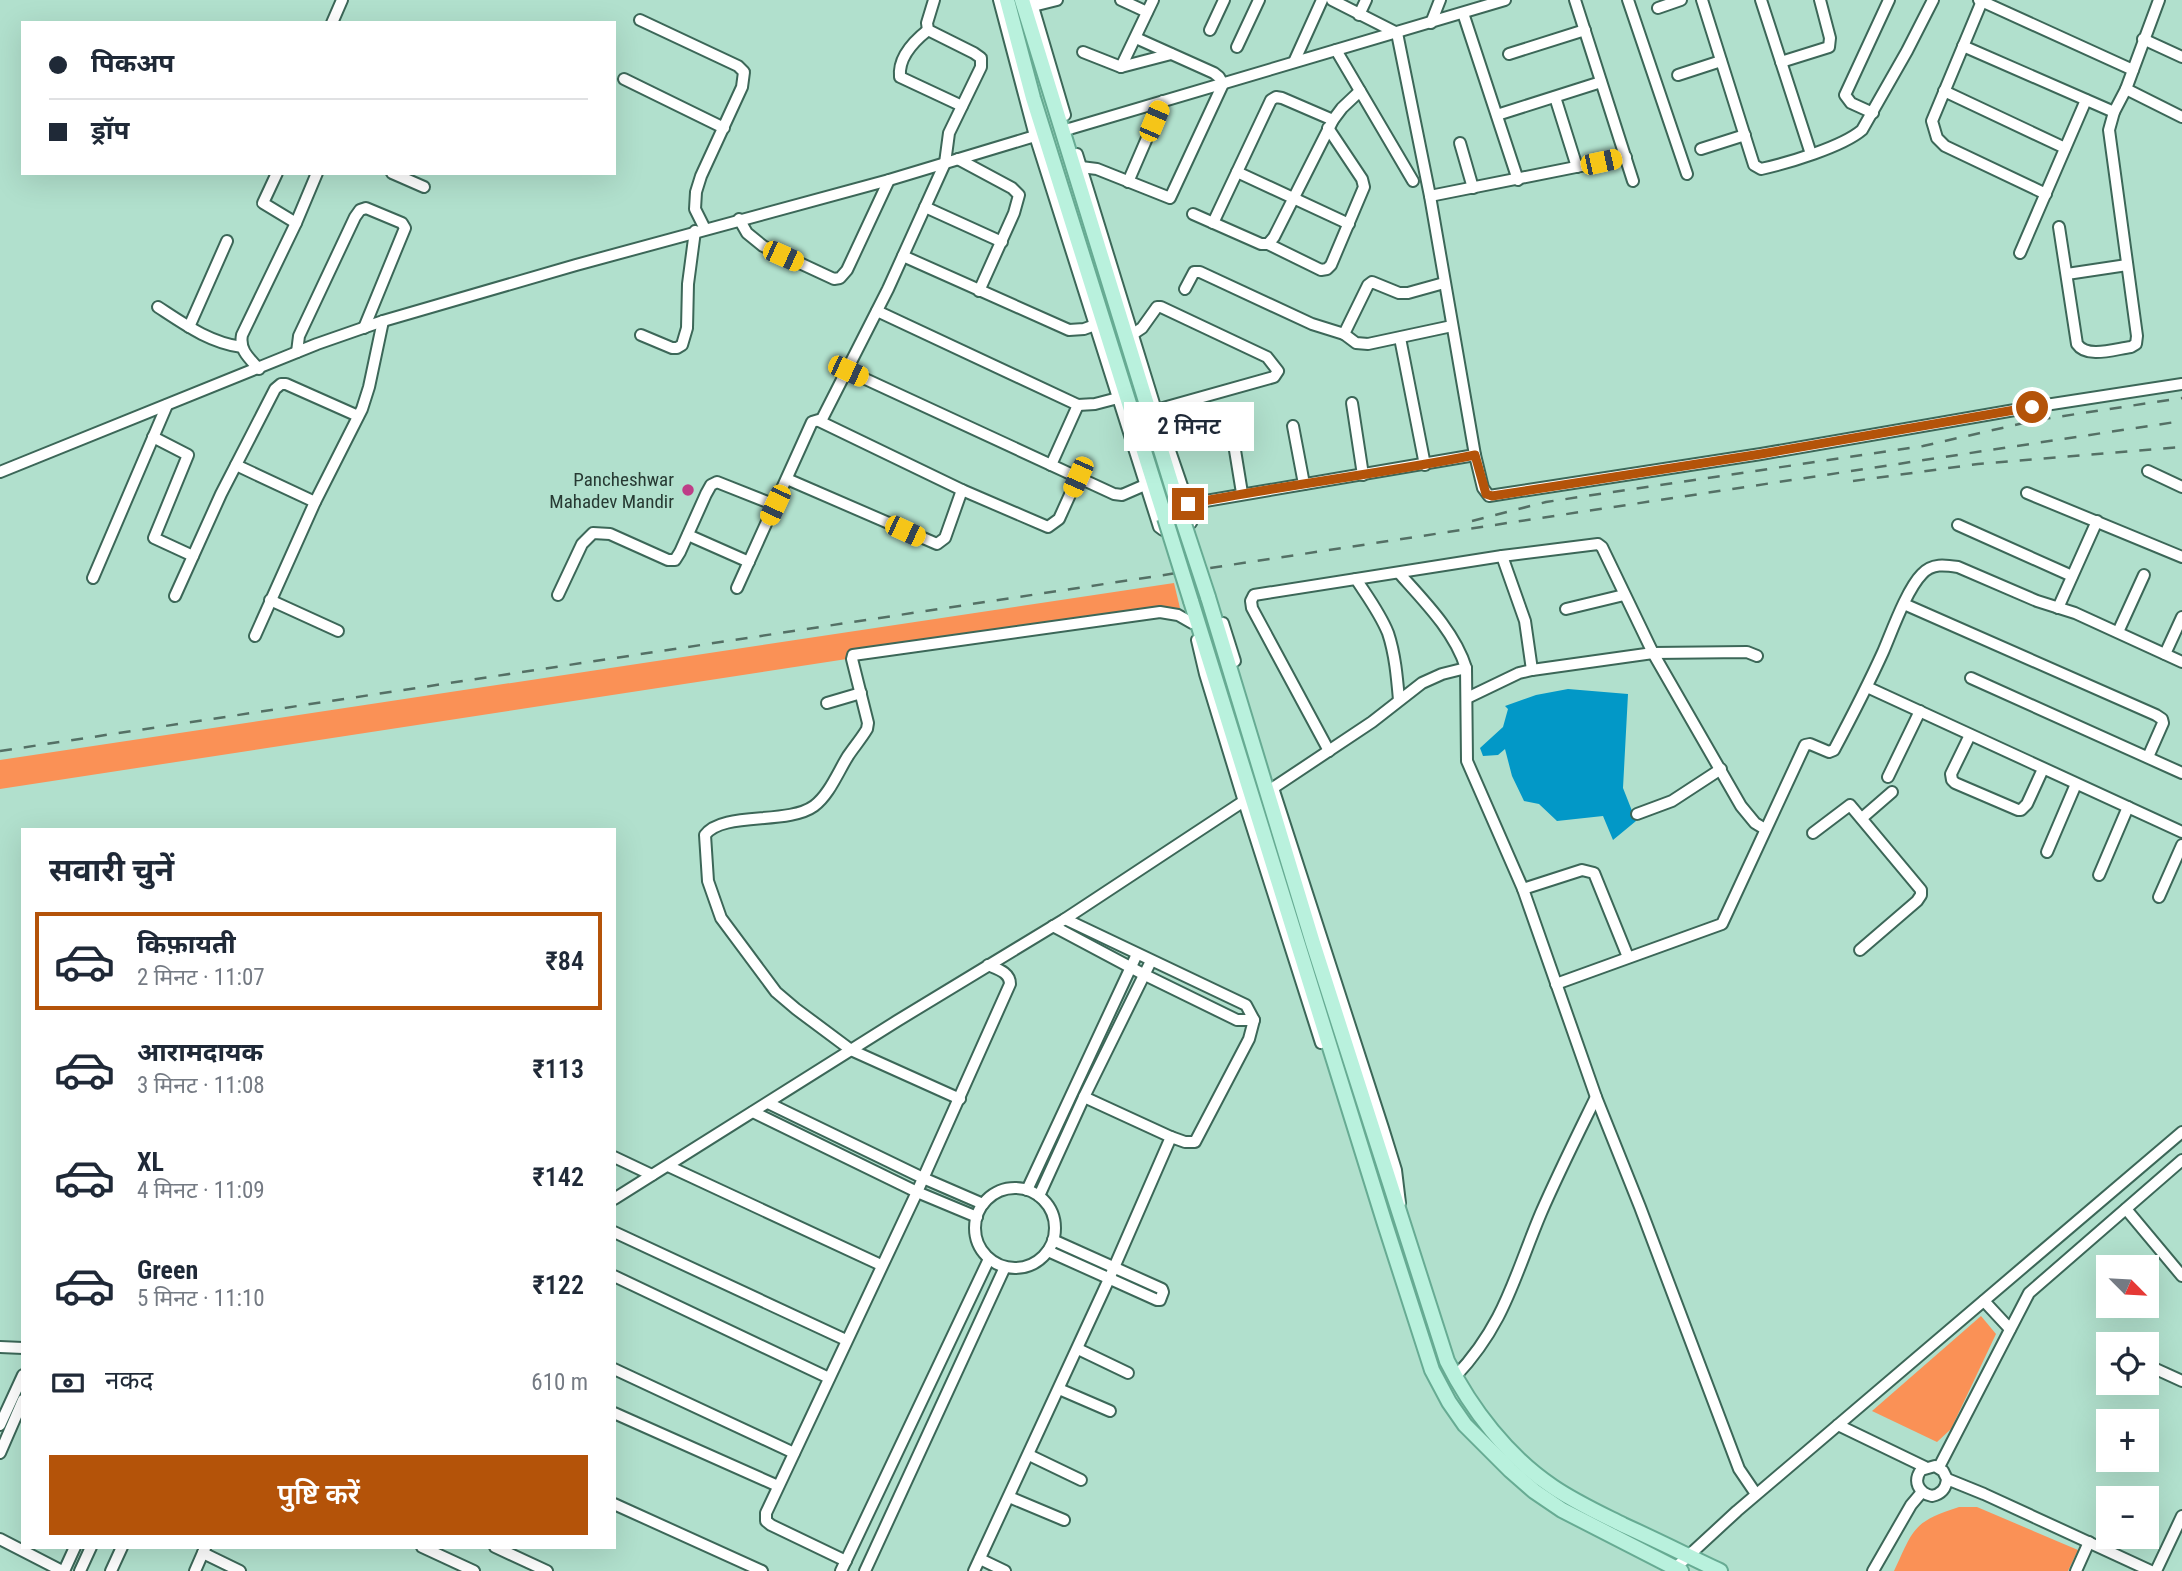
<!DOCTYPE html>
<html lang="hi">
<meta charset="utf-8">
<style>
body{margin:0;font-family:"Roboto Condensed","Noto Sans Devanagari",sans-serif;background:#f2f2f3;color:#1f2937;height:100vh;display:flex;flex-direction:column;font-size:26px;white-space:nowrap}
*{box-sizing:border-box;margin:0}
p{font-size:23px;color:#747a83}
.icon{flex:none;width:38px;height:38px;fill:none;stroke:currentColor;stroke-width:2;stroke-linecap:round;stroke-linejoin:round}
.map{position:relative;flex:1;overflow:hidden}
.sheet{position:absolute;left:21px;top:828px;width:595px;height:721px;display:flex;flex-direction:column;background:#fff;border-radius:0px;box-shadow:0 7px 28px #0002}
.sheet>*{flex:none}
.banner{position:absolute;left:21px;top:21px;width:595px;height:154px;border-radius:0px;box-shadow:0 7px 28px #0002;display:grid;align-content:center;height:154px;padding:0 28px;background:#fff}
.needle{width:46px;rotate:114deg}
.buttons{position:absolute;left:2096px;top:1255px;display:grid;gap:14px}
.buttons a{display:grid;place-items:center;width:63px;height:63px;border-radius:0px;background:#fff;box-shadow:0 7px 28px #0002;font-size:35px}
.end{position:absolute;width:32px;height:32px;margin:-16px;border:9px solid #b45309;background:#fff;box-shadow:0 0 0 4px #fff}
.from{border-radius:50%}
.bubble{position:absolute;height:49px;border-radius:0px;background:#fff;box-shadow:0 7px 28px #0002;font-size:23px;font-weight:600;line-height:49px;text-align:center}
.car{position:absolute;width:21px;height:42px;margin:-21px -10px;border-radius:9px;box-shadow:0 0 5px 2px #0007;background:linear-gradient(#f5c518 24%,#345 0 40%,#f5c518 0 76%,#345 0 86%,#f5c518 0)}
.banner b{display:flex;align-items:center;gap:24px;height:66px;font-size:26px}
.banner b+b{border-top:2px solid #e0e1e3}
.banner i{width:18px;height:18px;background:#1f2937}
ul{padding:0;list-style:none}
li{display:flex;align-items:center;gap:21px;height:98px;margin:0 14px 10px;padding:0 14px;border:4px solid transparent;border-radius:0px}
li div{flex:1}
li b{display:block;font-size:26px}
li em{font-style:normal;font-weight:600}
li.current{border-color:#b45309}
li>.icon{width:63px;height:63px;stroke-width:1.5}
h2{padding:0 28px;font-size:32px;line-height:84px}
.pay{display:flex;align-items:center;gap:18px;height:77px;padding:0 28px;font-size:26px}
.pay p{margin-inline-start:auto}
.cta{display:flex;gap:14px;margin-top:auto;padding:14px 28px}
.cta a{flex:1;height:80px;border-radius:0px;background:#b45309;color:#fff;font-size:28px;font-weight:600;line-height:80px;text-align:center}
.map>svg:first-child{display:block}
.green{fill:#fa9156}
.water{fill:#0298c7}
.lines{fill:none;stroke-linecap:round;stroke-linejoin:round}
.minor-casing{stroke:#3c6758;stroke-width:14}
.major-casing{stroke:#67ab93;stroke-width:18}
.minor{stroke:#fff;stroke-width:10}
.major{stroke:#b9f1dd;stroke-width:14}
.rail{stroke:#547065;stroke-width:2.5;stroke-dasharray:12 12;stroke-linecap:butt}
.major-bridge-casing{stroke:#67ab93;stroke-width:18;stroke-linecap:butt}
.major-bridge{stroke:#b9f1dd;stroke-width:14}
.route{stroke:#b45309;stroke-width:9}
.poi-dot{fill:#be3d87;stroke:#b1e0cd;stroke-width:2.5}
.labels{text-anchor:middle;stroke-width:5;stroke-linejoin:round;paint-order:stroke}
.poi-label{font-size:19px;fill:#273a33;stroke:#b1e0cd;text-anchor:end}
</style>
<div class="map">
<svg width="2182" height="1571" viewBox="0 0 2182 1571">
<rect width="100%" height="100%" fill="#b1e0cd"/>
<!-- green -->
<g class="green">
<path d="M1174 583 1180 608 0 789V760Z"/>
<path d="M1981 1316 1996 1334 1951 1429 1937 1442 1872 1411Z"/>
<path d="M1959 1507H1977L2078 1550 2068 1571H1894C1914 1529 1912 1522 1959 1507Z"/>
</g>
<!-- water -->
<path class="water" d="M1568 689 1628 694 1623 788 1636 821 1613 840 1603 816 1557 821 1539 804 1524 801 1512 776 1505 749 1498 755 1483 756 1480 748 1503 727 1508 709 1505 706 1536 695Z"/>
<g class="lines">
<defs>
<g id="minor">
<path d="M999 0 1035 136 1159 527 1163 530 1191 523 1193 518 1156 410 1077 154"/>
<path d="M1031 0 1065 115"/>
<path d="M1121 0 1147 12"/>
<path d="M1332 0 1397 33 1430 196 1475 455 1483 488 1489 496 1761 454 2032 407 2182 384"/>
<path d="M1575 0 1633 181"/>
<path d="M1628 0 1687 174"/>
<path d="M1702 0 1754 165 1761 169C1788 163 1842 147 1862 130L1907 51 1933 0"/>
<path d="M1761 0 1811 154"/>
<path d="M1979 0 2133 70"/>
<path d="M1982 1 1932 121 1937 138 1945 146 2046 194"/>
<path d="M1033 6 1057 0"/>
<path d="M1658 8 1681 0"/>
<path d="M1463 13 1518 180"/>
<path d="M1359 15 1366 0"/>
<path d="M640 20 738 66 744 72 742 87 701 176 696 192 695 209 705 229"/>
<path d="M332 23 342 0"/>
<path d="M1431 23 1440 0"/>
<path d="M928 30C914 41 898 58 900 77L962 106"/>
<path d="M1210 30 1224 0"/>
<path d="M2143 39 2182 57"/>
<path d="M1963 46 2114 112"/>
<path d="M1237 47 1259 0"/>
<path d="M1336 50 1413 181"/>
<path d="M1083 52 1121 67 1171 54"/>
<path d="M1509 54 1585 30"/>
<path d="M1294 62 1322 0"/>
<path d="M1781 62 1829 47 1830 38 1820 0"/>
<path d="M1121 67 1153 0"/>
<path d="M1678 75 1721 61"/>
<path d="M624 79 724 128"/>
<path d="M2126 89 2182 117"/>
<path d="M1944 91 2065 148"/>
<path d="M1555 97 1577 167"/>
<path d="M1873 113 1851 103 1845 95 1889 0"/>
<path d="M1497 115 1601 82"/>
<path d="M1069 129 1505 0"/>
<path d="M1460 143 1473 188"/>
<path d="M1701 149 1745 135"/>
<path d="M958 159 1012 188 1019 195 1014 213 979 291"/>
<path d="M1081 167 1097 169 1170 198 1223 84 1219 77 1214 73 1136 38"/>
<path d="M1237 172 1349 224"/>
<path d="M277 173 263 203 296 223"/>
<path d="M392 173 424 187"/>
<path d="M1128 182 1163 101"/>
<path d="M1430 196 1626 157"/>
<path d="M925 207 1002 242"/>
<path d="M1193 214 1261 244H1268L1274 237 1333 120 1342 108 1360 91"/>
<path d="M739 219 747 233 763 246 834 279 840 278 847 270 889 180"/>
<path d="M1213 223 1271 100 1276 97 1282 98 1333 120"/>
<path d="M2059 227 2077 344C2087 359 2115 349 2131 347L2136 344 2137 336 2109 130 2114 112 2126 89 2159 0"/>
<path d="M1268 244 1321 270 1327 269 1331 265 1364 187 1362 179 1328 128"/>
<path d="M2020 253 2086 100"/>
<path d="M903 256 1069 330 1084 329 1095 325"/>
<path d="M2067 274 2127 265"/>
<path d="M1185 289 1194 272H1200L1312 324 1344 334 1368 285 1372 282 1399 293H1408L1444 283"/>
<path d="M158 307C184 324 210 343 242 347"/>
<path d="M877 311 1078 405 1095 404 1118 398"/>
<path d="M189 327 227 241"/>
<path d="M1133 334 1142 328 1157 307H1161L1267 357 1278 371 1274 377 1156 410"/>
<path d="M1344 334 1356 343 1368 344 1452 326"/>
<path d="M641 335 672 348H677L682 345 687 328 688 284 695 231"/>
<path d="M1400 338 1425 465"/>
<path d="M297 352 299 336 355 217 360 210 366 208 402 223 405 228 364 328"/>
<path d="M259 369C249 358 239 350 242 335L296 223 317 173"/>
<path d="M848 371 1114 494 1122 495 1145 485"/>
<path d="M1352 403 1363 475"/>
<path d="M819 421 962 490 1048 527 1059 519 1078 477"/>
<path d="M1293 426 1304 484"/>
<path d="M153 437 188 455 154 538 193 556"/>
<path d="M1233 438 1242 493"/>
<path d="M236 465 315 502"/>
<path d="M1051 465 1078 405"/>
<path d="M2148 471 2182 487"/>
<path d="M0 472 317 344 383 321 576 265 889 180 1035 136"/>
<path d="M787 479 937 544 945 538 962 490"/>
<path d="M2027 493 2182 557"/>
<path d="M1188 504 1475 455"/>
<path d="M1958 525 2072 576"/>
<path d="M688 535 749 562"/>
<path d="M1502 556 1525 621 1532 670"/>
<path d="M1399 573C1424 601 1455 632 1466 668L1467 761 1523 889 1596 1097 1640 1207 1739 1469 1756 1494"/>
<path d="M93 578 167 405"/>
<path d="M1356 579C1367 596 1380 613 1388 633 1395 654 1397 677 1399 700"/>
<path d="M737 588 812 422 822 419 888 289 945 163 949 133 981 67V58L974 53 928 30 927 23 934 0"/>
<path d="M558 595 582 544 593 533 610 534 668 560H675L680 552 706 494 711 485 717 482 775 505"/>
<path d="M175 596 221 494 275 389 281 384H286L358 416"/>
<path d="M270 600 338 631"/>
<path d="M1904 604 2156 715 2162 719 2163 723 2148 757"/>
<path d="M2058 608 2097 521"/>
<path d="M1566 609 1624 595"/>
<path d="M1223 623 1235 661"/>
<path d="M2118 632 2144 575"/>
<path d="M255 636 315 502 362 409 369 387 383 321"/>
<path d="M1197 640 1205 674 1245 805 1321 1043"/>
<path d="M2165 654 2182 617"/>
<path d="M1971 678 2182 773"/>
<path d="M1867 687 2182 832"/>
<path d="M1467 698 1519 673 1532 670 1653 653 1747 652 1757 656"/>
<path d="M827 703 861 693"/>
<path d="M1970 735 1951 774 1952 780 1955 783 2018 810H2021L2027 804 2043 769"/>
<path d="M1329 751 1252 608 1251 601 1254 595 1502 556 1598 544 1602 547 1653 653 1741 806 1755 823 1765 829"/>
<path d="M1888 777 1920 711"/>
<path d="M1273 788 1372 722 1422 683 1442 674 1466 668"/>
<path d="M1274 791 1383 1128 1396 1170 1400 1203"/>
<path d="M1637 814 1672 801 1721 769"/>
<path d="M1862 818 1892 792"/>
<path d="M1813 833 1850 805 1921 890V895L1917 901 1860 950"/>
<path d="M2047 852 2076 784"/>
<path d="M2099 875 2128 807"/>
<path d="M1523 889 1582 870 1594 873 1628 957"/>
<path d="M2159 897 2182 845"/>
<path d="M1065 919 1246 1005 1254 1020 1249 1039 1195 1142H1185L1171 1137 1084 1097"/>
<path d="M1053 926 1145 975 1237 1020H1254"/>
<path d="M1556 984 1722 924 1805 745 1810 744 1829 752 1834 750C1851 718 1868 685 1883 652 1892 631 1907 589 1922 574 1932 563 1945 565 1958 567L2037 601 2075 613 2182 662"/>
<path d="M960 1099 851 1050 796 1009 776 992 721 918 708 881 705 835C722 811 788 825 814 806 829 795 838 772 848 756 854 747 861 739 867 729L868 723 852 659 853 655 1160 612 1178 615 1192 623"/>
<path d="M768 1103 923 1178 983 1204"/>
<path d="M753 1112 917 1192 977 1217"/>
<path d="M614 1157 652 1175"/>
<path d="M668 1166 881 1265"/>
<circle cx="1015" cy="1228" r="40"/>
<path d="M1027 1190 1137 954"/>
<path d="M1039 1196 1084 1097 1151 961"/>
<path d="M614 1199 897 1021 1065 919 1244 801"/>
<path d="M2126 1209 2182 1276"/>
<path d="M614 1232 846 1340"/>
<path d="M1048 1251 1157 1300H1160L1163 1292 1162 1289 1053 1240"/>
<path d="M614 1276 829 1378"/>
<path d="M1984 1301 2010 1329"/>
<path d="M0 1347 23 1348"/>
<path d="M1078 1349 1128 1373"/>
<path d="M2147 1365 2182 1381"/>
<path d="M614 1369 794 1453"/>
<path d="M1455 1377C1505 1324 1514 1277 1541 1213 1558 1174 1577 1136 1596 1097"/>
<path d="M1059 1389 1110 1411"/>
<path d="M614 1413 778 1486"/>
<path d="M0 1425 23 1375"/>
<path d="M1838 1425 1925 1467"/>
<path d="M0 1453 23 1400"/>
<path d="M1029 1455 1081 1480"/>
<path d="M1939 1467 2029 1293 2182 1160"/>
<path d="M1947 1479C1946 1489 1941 1494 1932 1496 1918 1493 1913 1481 1921 1470L1935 1466 1943 1471 1947 1479 1984 1494 2151 1571"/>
<path d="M1009 1497 1064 1520"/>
<path d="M614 1504 762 1571"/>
<path d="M0 1539 62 1571"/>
<path d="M422 1547 474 1571"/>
<path d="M495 1547 547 1571"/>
<path d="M203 1553 240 1571"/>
<path d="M980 1559 1005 1571"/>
<path d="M846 1561 771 1525 766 1521V1513L917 1192 1010 984C1010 972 997 969 988 965"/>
<path d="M64 1571 75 1547"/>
<path d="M80 1571 91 1547"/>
<path d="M111 1571 122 1547"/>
<path d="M195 1571 205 1548"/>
<path d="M841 1571 989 1259"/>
<path d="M865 1571 1005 1267"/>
<path d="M974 1571 1109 1279 1171 1137"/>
<path d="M1672 1571 1737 1511 2182 1132"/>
<path d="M1873 1571 1911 1505 1922 1492"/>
<path d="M2076 1571 2089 1542"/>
<path d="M2156 1571 2182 1516"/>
</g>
<g id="major">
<path d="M1007 0 1033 98 1165 518"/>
<path d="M1022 0 1182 518"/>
<path d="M1208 597 1313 943 1447 1361C1471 1409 1508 1457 1553 1487 1575 1502 1599 1513 1623 1525 1656 1540 1688 1556 1720 1571"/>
<path d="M1191 601 1385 1224 1432 1370 1449 1402 1465 1425 1510 1470 1534 1491 1562 1510 1681 1571"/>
</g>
</defs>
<!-- minor casing -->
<use href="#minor" class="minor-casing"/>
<!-- major casing -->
<use href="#major" class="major-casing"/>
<!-- minor -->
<use href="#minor" class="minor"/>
<!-- major -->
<use href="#major" class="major"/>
<!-- rail -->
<g class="rail">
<path d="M1853 481 1978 464 2182 447"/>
<path d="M1472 521 1546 502 1923 446 2037 420 2182 398"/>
<path d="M0 751 2182 421"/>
</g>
<defs>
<g id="major-bridge">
<path d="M1165 518 1191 601"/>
<path d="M1182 518 1208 597"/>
</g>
</defs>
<!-- major-bridge casing -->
<use href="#major-bridge" class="major-bridge-casing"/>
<!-- major-bridge -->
<use href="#major-bridge" class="major-bridge"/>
</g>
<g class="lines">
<!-- route -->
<path class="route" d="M1188 504C1284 485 1380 474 1475 455L1486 494 1492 496 1761 454 2032 407"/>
</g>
<!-- markers -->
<circle class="poi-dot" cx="688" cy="490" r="7"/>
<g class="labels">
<!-- poi labels -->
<g class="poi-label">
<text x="674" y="486">Pancheshwar<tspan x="674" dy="22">Mahadev Mandir</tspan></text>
</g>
</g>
</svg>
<div class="buttons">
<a><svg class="needle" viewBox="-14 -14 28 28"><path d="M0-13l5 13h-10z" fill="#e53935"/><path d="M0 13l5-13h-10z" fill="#747a83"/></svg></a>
<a><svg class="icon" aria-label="locate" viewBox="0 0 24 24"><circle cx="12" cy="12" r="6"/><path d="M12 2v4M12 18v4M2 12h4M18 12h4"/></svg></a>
<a>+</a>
<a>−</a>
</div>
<i class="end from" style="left:2032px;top:407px"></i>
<i class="end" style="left:1188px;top:504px"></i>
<div class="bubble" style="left:1124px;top:402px;width:130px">2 मिनट</div>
<i class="car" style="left:1154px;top:121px;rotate:23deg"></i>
<i class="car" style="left:1601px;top:162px;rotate:78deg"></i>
<i class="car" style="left:783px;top:256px;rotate:114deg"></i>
<i class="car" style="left:848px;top:371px;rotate:115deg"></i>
<i class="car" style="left:1078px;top:477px;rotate:204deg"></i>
<i class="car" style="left:775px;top:505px;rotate:205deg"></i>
<i class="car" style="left:905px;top:531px;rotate:115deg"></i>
<div class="banner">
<b><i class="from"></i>पिकअप</b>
<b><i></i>ड्रॉप</b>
</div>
<section class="sheet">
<h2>सवारी चुनें</h2>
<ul>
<li class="current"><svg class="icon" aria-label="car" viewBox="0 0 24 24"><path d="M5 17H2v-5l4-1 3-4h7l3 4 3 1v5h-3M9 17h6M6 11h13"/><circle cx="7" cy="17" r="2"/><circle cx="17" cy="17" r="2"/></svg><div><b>किफ़ायती</b><p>2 मिनट · 11:07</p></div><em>₹84</em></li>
<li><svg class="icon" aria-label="car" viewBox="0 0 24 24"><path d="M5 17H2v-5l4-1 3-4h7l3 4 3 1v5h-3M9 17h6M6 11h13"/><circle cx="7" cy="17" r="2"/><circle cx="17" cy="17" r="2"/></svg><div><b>आरामदायक</b><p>3 मिनट · 11:08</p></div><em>₹113</em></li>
<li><svg class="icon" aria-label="car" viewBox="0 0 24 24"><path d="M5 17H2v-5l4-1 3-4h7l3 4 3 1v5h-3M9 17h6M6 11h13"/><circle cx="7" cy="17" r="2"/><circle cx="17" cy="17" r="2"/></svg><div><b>XL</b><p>4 मिनट · 11:09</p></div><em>₹142</em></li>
<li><svg class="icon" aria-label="car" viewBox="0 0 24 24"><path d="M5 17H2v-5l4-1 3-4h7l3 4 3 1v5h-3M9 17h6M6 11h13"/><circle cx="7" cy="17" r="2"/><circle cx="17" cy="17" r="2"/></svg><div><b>Green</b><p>5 मिनट · 11:10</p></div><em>₹122</em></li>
</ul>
<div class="pay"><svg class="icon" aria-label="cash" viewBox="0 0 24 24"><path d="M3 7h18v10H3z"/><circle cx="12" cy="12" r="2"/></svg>नकद<p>610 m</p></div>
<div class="cta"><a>पुष्टि करें</a></div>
</section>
</div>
